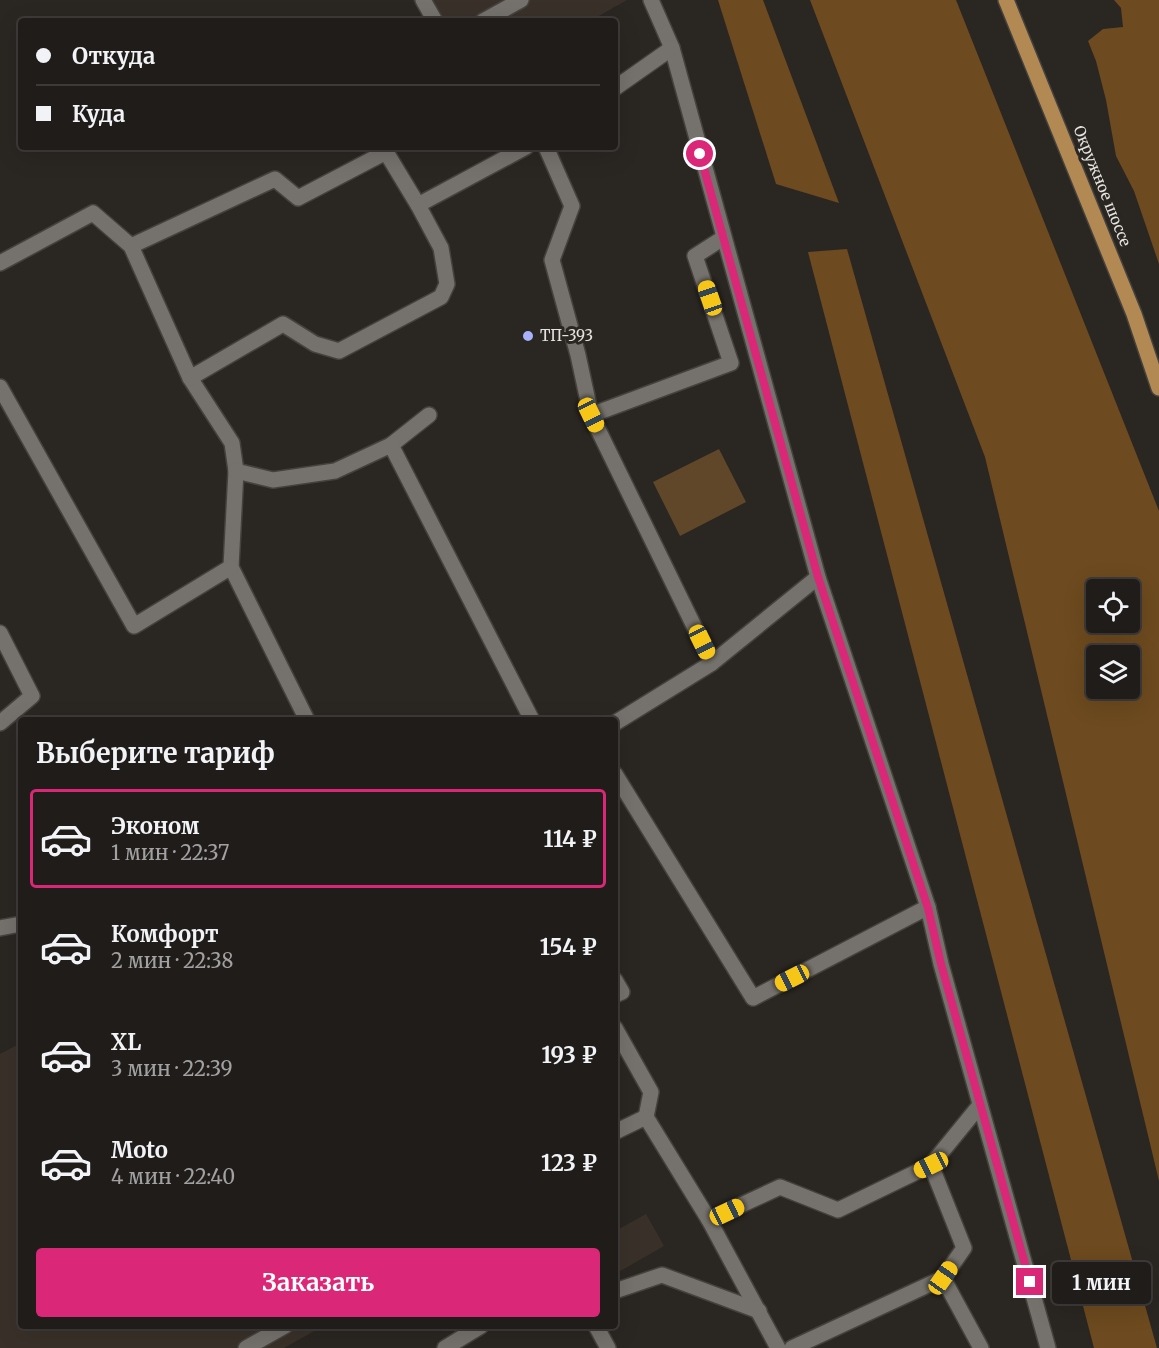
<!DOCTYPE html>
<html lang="ru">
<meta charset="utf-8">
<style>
body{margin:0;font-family:Merriweather,serif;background:#282523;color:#f1f3f6;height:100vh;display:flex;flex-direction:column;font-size:22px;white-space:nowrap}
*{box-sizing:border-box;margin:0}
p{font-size:20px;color:#a2a1a2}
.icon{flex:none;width:33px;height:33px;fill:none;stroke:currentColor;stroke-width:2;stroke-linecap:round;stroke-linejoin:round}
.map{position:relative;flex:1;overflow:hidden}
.side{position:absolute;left:18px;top:717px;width:600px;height:612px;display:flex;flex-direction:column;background:#201c1a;border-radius:6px;box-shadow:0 6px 24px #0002,0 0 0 2px #3d3a39}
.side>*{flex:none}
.hud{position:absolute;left:18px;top:18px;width:600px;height:132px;border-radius:6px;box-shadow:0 6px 24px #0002,0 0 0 2px #3d3a39;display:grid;align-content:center;height:132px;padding:0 18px;background:#201c1a}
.buttons{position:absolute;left:1086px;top:579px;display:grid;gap:12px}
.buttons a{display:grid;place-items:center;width:54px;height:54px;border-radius:6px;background:#201c1a;box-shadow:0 6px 24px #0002,0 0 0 2px #3d3a39;font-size:30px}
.end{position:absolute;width:27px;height:27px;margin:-14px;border:8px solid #db2777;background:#fff;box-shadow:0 0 0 3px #fff}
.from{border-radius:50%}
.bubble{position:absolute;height:42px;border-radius:6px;background:#201c1a;box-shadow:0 6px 24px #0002,0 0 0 2px #3d3a39;font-size:20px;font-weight:700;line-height:42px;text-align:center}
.car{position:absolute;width:18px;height:36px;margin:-18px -9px;border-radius:8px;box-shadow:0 0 4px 2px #0007;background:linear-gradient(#f5c518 24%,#345 0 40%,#f5c518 0 76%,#345 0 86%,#f5c518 0)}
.hud b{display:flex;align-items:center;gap:21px;height:57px;font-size:22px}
.hud b+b{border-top:2px solid #3d3a39}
.hud i{width:15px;height:15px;background:#f1f3f6}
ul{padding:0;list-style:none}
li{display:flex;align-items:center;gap:18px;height:99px;margin:0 12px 9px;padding:0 6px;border:3px solid transparent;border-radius:6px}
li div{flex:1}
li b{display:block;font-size:22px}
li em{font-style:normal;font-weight:700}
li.current{border-color:#db2777}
li>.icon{width:54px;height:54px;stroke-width:1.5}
h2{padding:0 18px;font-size:27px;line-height:72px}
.cta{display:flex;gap:12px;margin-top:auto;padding:12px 18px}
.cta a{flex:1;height:69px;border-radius:6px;background:#db2777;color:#fff;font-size:24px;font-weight:700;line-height:69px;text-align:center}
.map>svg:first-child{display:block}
.built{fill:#393129}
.green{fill:#604729}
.forest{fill:#6d4a1f;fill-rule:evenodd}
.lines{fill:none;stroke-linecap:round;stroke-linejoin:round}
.minor-casing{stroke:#45423e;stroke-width:18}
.major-casing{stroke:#45423e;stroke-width:18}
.minor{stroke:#75716c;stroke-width:15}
.major{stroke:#b38953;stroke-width:15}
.route{stroke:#db2777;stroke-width:8}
.poi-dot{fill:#a9b0fc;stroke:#2a2622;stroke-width:2}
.labels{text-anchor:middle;stroke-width:6;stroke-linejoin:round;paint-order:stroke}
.street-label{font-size:15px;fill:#e5e3e0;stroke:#2a2622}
.poi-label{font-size:15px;fill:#e5e3e0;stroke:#2a2622;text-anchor:start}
</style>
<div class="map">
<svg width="1159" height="1348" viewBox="0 0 1159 1348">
<rect width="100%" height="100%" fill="#2a2622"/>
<!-- built -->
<g class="built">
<path d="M413 0H627L590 21H425Z"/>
<path d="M21 1043V1326H323L284 1348H0V1054Z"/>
<path d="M646 1214 664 1246 615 1274V1223L619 1229Z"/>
</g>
<!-- green -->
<path class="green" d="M719 449 746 502 680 536 653 482Z"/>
<!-- forest -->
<g class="forest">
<path d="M718 0H763L839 203 776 184Z"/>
<path d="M810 0H956L1159 511V1181L985 457ZM1096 590H1130V622H1096ZM1096 656H1130V688H1096Z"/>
<path d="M1114 0H1159V264L1134 191 1116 156 1106 100 1096 61 1088 41 1103 29 1123 27 1121 8Z"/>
<path d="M847 249 1157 1348H1094L808 252Z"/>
</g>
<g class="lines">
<defs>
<g id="minor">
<path d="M423 0 435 21"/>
<path d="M651 0 672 48 818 577 928 907 941 964 1048 1348"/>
<path d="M483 21 521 0"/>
<path d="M615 88 672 48"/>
<path d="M546 147 572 206 552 260 578 355 591 415 712 663"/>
<path d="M131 246 275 179 298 198 386 152 418 205 526 147"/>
<path d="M0 263 93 213 131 246 190 378 232 443 236 471 231 567 307 720"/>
<path d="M190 378 283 324 315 344 339 351 441 297 447 284 441 248 418 205"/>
<path d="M0 387 134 626 231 567"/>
<path d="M591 415 731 363 695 256 723 238"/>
<path d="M391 445 429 415"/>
<path d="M236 471 273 480 335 471 391 445 532 720"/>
<path d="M0 633 32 696 0 723"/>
<path d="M615 723 712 663 818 577"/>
<path d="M615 774 753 998 928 907"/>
<path d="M0 928 21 924"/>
<path d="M615 980 622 992 615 995"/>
<path d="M615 1028 651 1092 646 1117"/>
<path d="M615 1132 646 1117 709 1220 778 1348"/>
<path d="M931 1165 964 1248 943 1278"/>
<path d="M709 1220 780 1187 838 1210 931 1165 980 1105"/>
<path d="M615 1291 662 1275 759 1311"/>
<path d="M596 1326 608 1348"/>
<path d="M246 1348 285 1326"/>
<path d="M445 1348 481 1326"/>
<path d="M792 1348 943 1278 981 1348"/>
</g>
<path id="major" d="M1006 0 1134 314 1159 388"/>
</defs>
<!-- minor casing -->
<use href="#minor" class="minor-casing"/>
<!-- major casing -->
<use href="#major" class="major-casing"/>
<!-- minor -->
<use href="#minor" class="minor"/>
<!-- major -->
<use href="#major" class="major"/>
</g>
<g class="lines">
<!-- route -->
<path class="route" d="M700 154 818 577 928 908 941 964 1030 1282"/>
</g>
<!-- markers -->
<circle class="poi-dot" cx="528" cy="336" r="6"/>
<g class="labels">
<!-- street labels -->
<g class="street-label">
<text transform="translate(1102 186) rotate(68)" y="5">Окружное шоссе</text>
</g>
<!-- poi labels -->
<g class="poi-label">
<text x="540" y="341">ТП-393</text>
</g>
</g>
</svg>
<div class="buttons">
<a><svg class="icon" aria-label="locate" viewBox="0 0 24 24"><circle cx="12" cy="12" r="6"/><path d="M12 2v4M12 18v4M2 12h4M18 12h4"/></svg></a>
<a><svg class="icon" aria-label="layers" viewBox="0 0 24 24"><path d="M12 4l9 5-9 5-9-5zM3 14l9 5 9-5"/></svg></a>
</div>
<i class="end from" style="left:700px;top:154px"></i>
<i class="end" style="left:1030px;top:1282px"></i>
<div class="bubble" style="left:1052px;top:1262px;width:99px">1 мин</div>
<i class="car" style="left:710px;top:298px;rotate:341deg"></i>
<i class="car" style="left:591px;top:415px;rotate:154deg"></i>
<i class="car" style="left:702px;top:642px;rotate:154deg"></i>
<i class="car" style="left:792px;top:978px;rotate:243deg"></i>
<i class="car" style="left:931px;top:1165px;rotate:244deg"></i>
<i class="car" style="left:727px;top:1212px;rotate:65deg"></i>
<i class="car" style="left:943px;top:1278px;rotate:35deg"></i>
<div class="hud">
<b><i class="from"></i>Откуда</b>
<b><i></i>Куда</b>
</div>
<section class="side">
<h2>Выберите тариф</h2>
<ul>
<li class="current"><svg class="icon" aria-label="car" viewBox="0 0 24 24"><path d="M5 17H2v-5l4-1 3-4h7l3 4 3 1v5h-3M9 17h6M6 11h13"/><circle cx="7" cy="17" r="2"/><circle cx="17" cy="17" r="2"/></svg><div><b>Эконом</b><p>1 мин · 22:37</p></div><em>114 ₽</em></li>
<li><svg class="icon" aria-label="car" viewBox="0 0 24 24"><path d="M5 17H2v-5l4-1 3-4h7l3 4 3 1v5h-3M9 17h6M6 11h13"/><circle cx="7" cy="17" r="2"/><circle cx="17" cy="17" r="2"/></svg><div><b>Комфорт</b><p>2 мин · 22:38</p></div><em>154 ₽</em></li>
<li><svg class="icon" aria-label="car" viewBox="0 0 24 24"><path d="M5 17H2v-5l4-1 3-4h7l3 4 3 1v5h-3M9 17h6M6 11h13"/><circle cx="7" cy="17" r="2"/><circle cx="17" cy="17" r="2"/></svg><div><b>XL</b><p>3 мин · 22:39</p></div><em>193 ₽</em></li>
<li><svg class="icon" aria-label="car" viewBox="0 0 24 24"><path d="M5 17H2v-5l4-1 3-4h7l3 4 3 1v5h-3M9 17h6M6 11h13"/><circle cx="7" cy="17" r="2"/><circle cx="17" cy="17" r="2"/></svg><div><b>Moto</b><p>4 мин · 22:40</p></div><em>123 ₽</em></li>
</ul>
<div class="cta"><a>Заказать</a></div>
</section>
</div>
